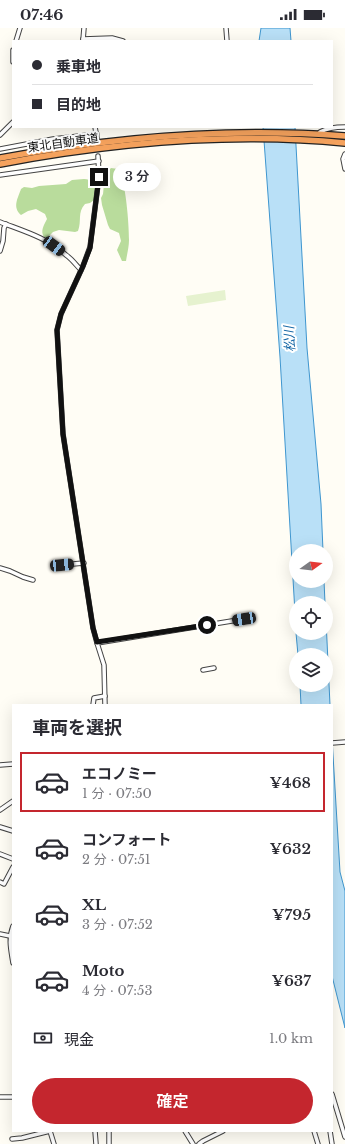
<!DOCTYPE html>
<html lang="ja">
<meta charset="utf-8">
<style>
body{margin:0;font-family:"Libre Baskerville","Noto Sans JP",serif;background:#f7f7f7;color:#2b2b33;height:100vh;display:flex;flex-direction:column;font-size:15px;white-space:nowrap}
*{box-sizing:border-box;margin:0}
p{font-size:13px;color:#7c7c81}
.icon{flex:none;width:22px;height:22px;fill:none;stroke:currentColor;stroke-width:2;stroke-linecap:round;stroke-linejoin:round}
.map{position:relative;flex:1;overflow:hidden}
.panel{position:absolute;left:12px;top:676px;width:321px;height:428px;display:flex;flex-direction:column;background:#fff;border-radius:0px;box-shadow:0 4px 16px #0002}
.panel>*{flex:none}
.top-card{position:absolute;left:12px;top:12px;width:321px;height:88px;border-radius:0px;box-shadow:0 4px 16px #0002;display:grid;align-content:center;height:88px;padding:0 20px;background:#fff}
.needle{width:26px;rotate:75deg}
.fabs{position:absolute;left:289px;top:516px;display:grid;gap:8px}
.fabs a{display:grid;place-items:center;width:44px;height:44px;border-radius:50%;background:#fff;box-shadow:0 4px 16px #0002;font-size:20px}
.end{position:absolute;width:18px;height:18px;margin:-9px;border:5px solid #111;background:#fff;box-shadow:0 0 0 2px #fff}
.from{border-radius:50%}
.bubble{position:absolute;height:28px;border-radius:14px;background:#fff;box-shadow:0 4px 16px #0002;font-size:13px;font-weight:600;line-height:28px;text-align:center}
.car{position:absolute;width:12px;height:24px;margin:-12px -6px;border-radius:5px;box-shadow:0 0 3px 1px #0007;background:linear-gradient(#222 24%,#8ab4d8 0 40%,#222 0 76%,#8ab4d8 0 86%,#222 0)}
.top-card b{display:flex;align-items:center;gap:14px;height:38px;font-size:15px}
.top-card b+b{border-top:1px solid #e1e1e2}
.top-card i{width:10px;height:10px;background:#2b2b33}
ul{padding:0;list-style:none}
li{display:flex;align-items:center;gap:12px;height:60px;margin:0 8px 6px;padding:0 12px;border:2px solid transparent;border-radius:0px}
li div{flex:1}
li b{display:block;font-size:15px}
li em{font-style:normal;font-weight:600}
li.active{border-color:#c4262e}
li>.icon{width:36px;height:36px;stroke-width:1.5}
h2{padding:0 20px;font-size:18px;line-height:48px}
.pay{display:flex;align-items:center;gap:10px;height:44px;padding:0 20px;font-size:15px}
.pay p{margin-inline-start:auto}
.primary-button{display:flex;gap:8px;margin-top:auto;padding:8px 20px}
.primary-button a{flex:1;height:46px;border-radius:24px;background:#c4262e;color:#fff;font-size:16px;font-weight:600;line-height:46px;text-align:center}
.status{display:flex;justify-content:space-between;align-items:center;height:28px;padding:0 20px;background:#fff;direction:ltr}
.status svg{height:11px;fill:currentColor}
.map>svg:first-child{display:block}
.forest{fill:#b9dc9c}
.pitch{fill:#e6f2cf}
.water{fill:#b9e0f7;stroke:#3f96cf}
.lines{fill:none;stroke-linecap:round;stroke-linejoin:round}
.minor-tunnel{stroke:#dbdad3;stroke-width:3.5;stroke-dasharray:3.5 2;stroke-linecap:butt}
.minor-casing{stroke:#444;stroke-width:5.5}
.highway-casing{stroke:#222;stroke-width:8}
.minor{stroke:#fff;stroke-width:3.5}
.highway{stroke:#f5a25d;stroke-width:5.5}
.route{stroke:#111;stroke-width:5}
.labels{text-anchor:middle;stroke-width:4;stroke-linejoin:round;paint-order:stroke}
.street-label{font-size:12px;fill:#111;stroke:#fff}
.water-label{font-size:13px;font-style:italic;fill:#1768a6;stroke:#fff}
</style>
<div class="status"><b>07:46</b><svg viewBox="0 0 49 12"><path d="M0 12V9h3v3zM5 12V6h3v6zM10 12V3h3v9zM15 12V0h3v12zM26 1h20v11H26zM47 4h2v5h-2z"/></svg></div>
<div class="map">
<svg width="345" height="1116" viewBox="0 0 345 1116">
<rect width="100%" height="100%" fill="#fffdf5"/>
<!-- forest -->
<g class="forest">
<path d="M111 140 118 141C126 152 129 197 129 212 129 219 127 226 126 233H122L117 222 121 213 119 205 110 201 108 197 102 177 101 170 103 166 105 146Z"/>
<path d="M84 151C98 152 96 161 94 172L90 175 85 176C77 185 82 193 78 203L75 204 59 202 53 204 47 210 44 209C40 203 44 197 47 191L45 186 36 181 28 183 21 187C12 179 18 170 21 161L24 159 32 160 39 158 66 156 72 152Z"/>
</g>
<!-- pitch -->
<path class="pitch" d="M225 262 226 272 188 278 186 268Z"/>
<!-- water -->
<g class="water">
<path d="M261 0H290L291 13H259Z"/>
<path d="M263 99H295L307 320 321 476 323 523H296V553H324L325 575H296V602L280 329Z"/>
<path d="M326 592 330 677H301L300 657H326V627H298L296 605H326Z"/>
<path d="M332 710 340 844 345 863V1000L332 948Z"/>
</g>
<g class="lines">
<!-- minor-tunnel -->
<path class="minor-tunnel" d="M97 110 98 128"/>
<defs>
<g id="minor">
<path d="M226 0 227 13"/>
<path d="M83 11 112 10 123 13"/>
<path d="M83 12 84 0"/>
<path d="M16 13 20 0"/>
<path d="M13 22V34"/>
<path d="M95 99 97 110"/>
<path d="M320 104C327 100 337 99 345 99"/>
<path d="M0 107 13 94"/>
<path d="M0 121 53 111 97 106"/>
<path d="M345 126 343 131 345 141"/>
<path d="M98 128 99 149 90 219 83 238 61 286 57 302 63 406 93 600 97 615 104 637 105 677"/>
<path d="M0 147 99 133"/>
<path d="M0 194C23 203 48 210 66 227 72 231 76 237 81 242"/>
<path d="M0 223 3 213 4 200 6 196"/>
<path d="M62 537 84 535"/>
<path d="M0 540 10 543 23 549 33 552"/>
<path d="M97 615 244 591"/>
<path d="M203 642 214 640"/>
<path d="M93 677 94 670 105 668"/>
<path d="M332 715 345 714"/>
<path d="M0 737 13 736"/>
<path d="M0 782 13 773"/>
<path d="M0 799 13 803"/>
<path d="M0 826 13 831"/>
<path d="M0 854 4 856 13 839"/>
<path d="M13 898C8 911 11 922 13 935"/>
<path d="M0 906 10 908"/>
<path d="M332 1066 345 1109"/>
<path d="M0 1069H13"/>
<path d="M50 1103 54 1116"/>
<path d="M95 1103 96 1116"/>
<path d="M109 1103V1116"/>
<path d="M185 1103 193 1116"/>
<path d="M314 1103 318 1116"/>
<path d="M330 1103 332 1116"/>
<path d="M12 1111 22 1110 50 1103"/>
<path d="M199 1116 203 1113 223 1103"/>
</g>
<g id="highway">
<path d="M0 130C114 109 229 99 345 108"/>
<path d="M0 136C111 115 232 104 345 115"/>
</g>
</defs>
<!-- minor casing -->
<use href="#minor" class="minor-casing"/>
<!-- highway casing -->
<use href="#highway" class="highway-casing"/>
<!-- minor -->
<use href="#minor" class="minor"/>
<!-- highway -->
<use href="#highway" class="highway"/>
</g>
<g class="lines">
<!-- route -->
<path class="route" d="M99 149 90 220 83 238 61 286 57 302 63 406 93 600 97 614 207 597"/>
</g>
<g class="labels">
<!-- street labels -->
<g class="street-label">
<text transform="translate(63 115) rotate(-8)" y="4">東北自動車道</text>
</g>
<!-- water labels -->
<g class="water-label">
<text transform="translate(289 311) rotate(-93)" y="5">松川</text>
</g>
</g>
</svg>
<div class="fabs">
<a><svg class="needle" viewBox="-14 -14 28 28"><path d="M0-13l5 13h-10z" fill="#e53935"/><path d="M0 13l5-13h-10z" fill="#7c7c81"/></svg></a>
<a><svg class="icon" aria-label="locate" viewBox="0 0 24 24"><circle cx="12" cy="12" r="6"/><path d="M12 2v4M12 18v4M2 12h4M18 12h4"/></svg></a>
<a><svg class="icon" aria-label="layers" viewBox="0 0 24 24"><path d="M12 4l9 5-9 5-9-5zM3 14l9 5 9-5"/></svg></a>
</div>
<i class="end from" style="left:207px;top:597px"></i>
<i class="end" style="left:99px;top:149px"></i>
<div class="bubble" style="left:113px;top:135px;width:48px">3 分</div>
<i class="car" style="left:54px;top:218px;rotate:126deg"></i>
<i class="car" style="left:62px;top:537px;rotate:85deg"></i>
<i class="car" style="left:244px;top:591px;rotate:261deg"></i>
<div class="top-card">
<b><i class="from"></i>乗車地</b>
<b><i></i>目的地</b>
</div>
<section class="panel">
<h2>車両を選択</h2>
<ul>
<li class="active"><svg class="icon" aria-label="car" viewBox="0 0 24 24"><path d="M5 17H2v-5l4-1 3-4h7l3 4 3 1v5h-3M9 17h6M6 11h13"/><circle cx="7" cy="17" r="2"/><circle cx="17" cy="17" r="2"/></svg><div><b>エコノミー</b><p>1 分 · 07:50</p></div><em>¥468</em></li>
<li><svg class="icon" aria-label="car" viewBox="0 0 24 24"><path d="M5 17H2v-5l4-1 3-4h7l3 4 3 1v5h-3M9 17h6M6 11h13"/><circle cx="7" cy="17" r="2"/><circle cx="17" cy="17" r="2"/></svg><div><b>コンフォート</b><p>2 分 · 07:51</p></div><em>¥632</em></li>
<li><svg class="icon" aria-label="car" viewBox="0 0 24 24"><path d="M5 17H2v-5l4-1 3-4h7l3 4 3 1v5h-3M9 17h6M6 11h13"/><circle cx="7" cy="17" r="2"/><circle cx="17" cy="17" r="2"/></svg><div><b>XL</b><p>3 分 · 07:52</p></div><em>¥795</em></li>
<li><svg class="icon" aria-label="car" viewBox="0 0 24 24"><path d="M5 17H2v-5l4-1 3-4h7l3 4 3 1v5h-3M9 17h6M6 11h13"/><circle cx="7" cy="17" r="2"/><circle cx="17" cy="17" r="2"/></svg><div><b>Moto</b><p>4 分 · 07:53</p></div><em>¥637</em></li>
</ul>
<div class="pay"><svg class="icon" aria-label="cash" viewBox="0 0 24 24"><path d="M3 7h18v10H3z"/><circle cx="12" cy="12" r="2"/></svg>現金<p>1.0 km</p></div>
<div class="primary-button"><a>確定</a></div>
</section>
</div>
